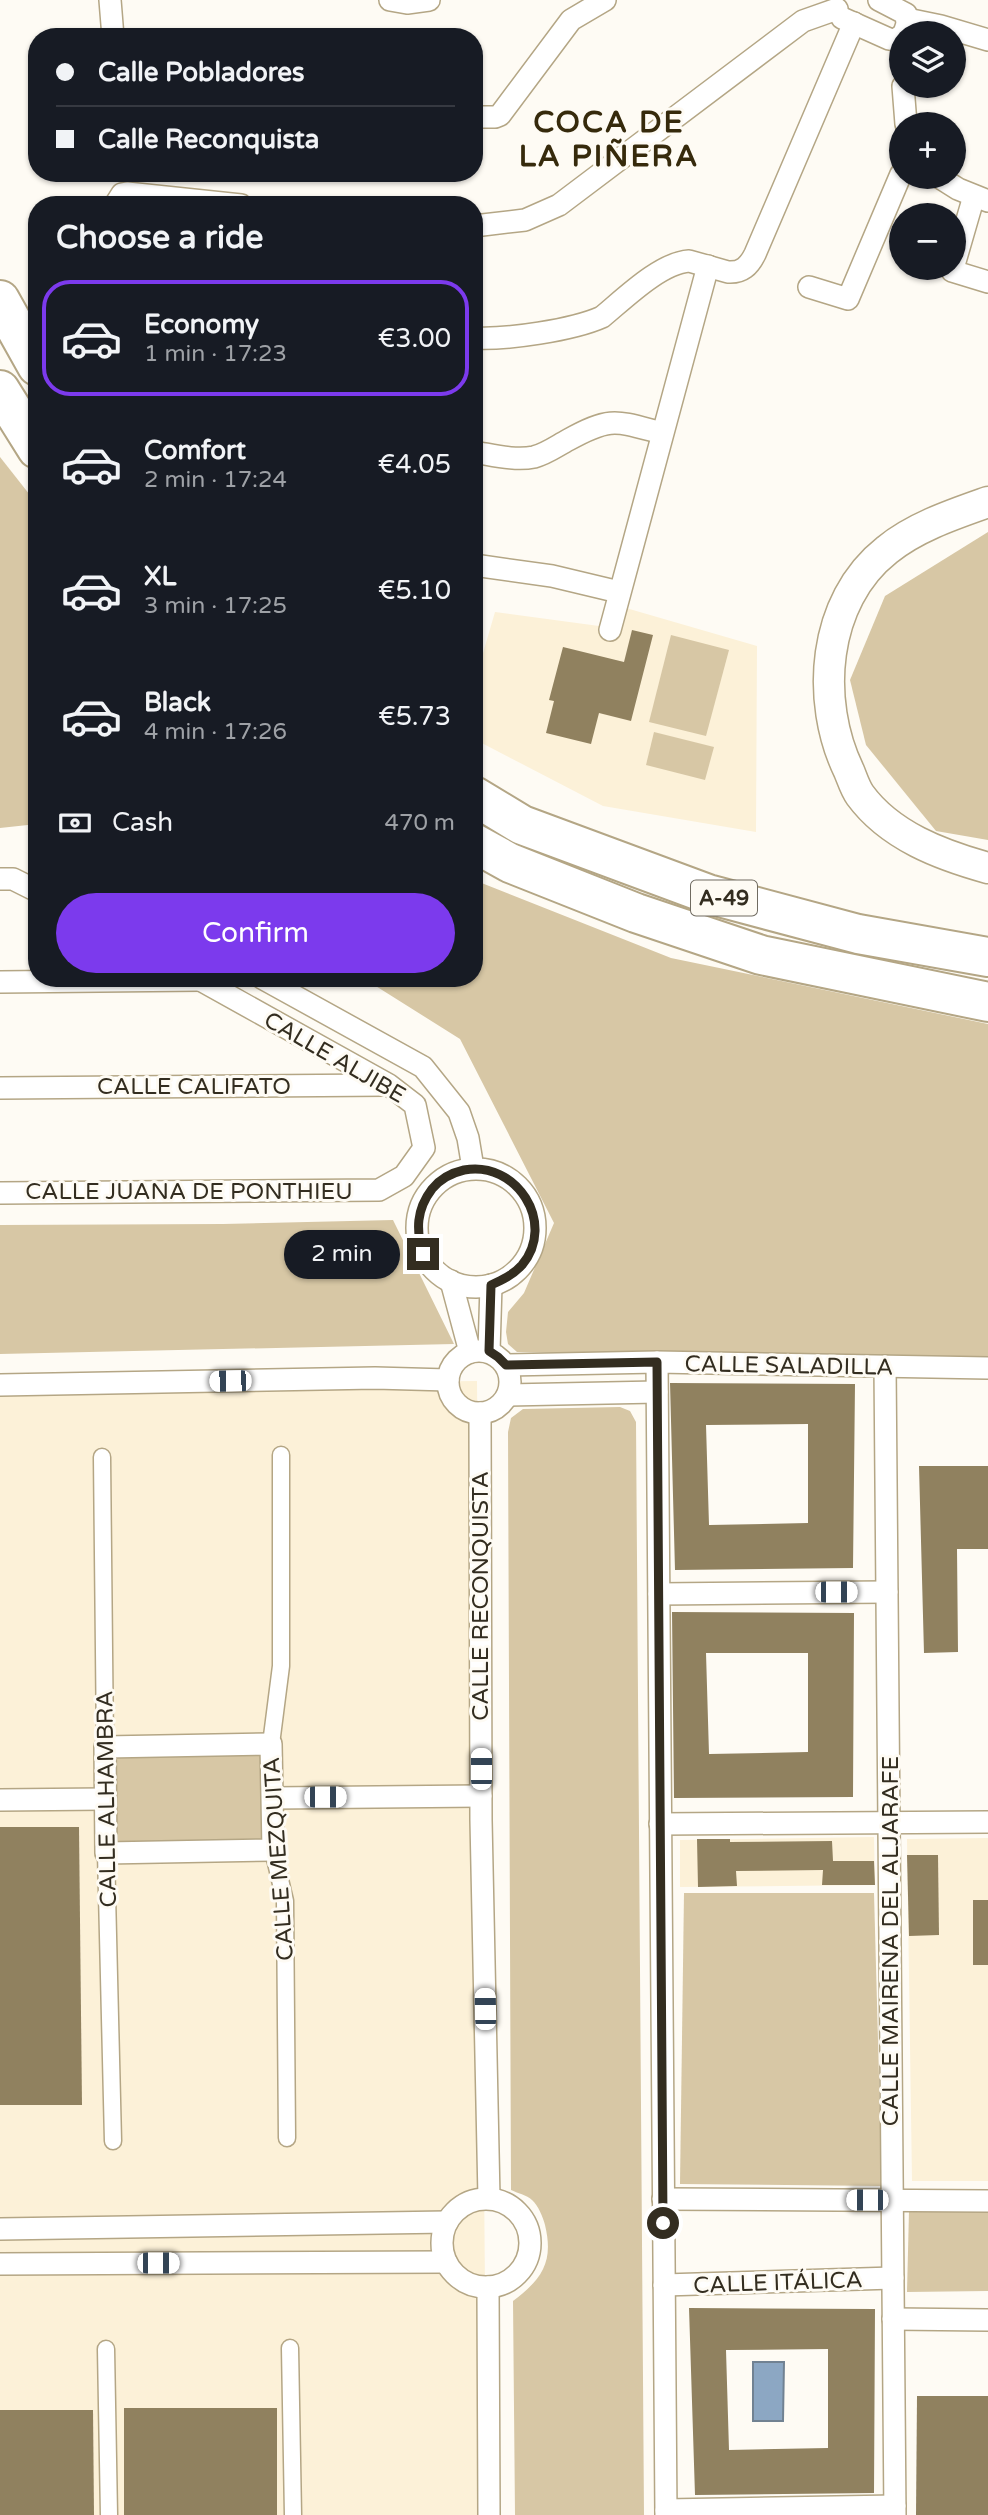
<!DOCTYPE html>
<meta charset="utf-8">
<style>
body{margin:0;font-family:"Varela Round",sans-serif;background:#20242c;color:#f1f3f6;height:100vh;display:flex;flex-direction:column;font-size:26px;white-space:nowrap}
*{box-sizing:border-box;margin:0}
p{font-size:23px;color:#9ea1a6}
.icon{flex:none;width:38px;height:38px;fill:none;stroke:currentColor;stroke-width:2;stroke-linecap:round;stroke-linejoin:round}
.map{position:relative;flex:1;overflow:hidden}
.details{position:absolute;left:28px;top:196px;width:455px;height:791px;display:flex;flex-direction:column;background:#171b24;border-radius:28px;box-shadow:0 2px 5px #0004}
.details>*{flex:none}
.guide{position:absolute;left:28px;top:28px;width:455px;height:154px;border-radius:28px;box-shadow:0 2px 5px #0004;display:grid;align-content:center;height:154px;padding:0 28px;background:#171b24}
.buttons{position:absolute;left:889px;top:21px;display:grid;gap:14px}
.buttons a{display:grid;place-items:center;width:77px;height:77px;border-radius:50%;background:#171b24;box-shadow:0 2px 5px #0004;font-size:35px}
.end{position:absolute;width:32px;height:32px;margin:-16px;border:9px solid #332d20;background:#fff;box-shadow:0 0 0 4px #fff}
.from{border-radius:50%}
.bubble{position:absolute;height:49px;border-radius:24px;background:#171b24;box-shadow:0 2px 5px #0004;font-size:23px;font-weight:600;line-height:49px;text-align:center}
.car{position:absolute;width:21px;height:42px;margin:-21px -10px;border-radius:9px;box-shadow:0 0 5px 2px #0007;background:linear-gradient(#fff 24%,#345 0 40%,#fff 0 76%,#345 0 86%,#fff 0)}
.guide b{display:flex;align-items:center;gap:24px;height:66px;font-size:26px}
.guide b+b{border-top:2px solid #363941}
.guide i{width:18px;height:18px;background:#f1f3f6}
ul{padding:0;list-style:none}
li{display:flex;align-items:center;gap:21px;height:116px;margin:0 14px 10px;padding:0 14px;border:4px solid transparent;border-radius:28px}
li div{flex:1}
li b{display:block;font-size:26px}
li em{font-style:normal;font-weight:600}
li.active{border-color:#7c3aed}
li>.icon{width:63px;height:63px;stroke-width:1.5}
h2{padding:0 28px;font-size:32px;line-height:84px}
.pay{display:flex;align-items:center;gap:18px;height:77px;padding:0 28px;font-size:26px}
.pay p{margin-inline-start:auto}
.button{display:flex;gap:14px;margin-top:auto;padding:14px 28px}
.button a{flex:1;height:80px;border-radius:42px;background:#7c3aed;color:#fff;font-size:28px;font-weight:600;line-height:80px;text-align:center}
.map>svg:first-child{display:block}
.built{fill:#fcf1d8}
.green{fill:#d7c7a5}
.water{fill:#8ca7c3;stroke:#718292;stroke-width:2}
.building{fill:#90815f;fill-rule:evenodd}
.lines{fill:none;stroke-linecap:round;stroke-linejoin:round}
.pedestrian-casing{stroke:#b4a685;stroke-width:19}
.minor-casing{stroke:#b4a685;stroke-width:24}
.secondary-casing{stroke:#b4a685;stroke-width:33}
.motorway-casing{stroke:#b4a685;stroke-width:42}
.pedestrian{stroke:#fff;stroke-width:16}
.minor{stroke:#fff;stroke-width:21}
.secondary{stroke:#fff;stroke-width:30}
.motorway{stroke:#fff;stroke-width:38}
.route{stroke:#332d20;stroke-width:9}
.labels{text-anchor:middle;stroke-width:6;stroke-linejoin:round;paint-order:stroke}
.shield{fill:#fefbf4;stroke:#706b60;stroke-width:2}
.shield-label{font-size:21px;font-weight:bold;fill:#332d20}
.street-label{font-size:23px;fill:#332d20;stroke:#fefbf4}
.district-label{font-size:30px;font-weight:bold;letter-spacing:2px;fill:#362a0c;stroke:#fefbf4}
</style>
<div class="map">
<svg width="988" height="2515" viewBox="0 0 988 2515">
<rect width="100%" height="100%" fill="#fefbf4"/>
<!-- built -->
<g class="built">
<path d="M626 608 757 646 756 832 603 806 474 739V684L495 612 599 626 603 632 602 637 613 639Z"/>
<path d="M477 1381 487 2515H0V1386Z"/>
<path d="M874 1837 875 1885 680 1887V1840Z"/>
<path d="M988 1838V2181H912L907 1839Z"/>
</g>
<!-- green -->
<g class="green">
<path d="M0 457 37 504V824L0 828Z"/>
<path d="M988 532V840L936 831 866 745 850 680 885 596Z"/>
<path d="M671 635 729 650 706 736 649 722Z"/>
<path d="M654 732 714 747 705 780 646 765Z"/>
<path d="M474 880 671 958 988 1024V1356H668L517 1352 508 1344 506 1332 508 1312 524 1293 554 1223 460 1039 363 978H474Z"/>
<path d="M393 1220 454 1344 0 1354V1225L223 1224Z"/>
<path d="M620 1407 630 1411 636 1422 644 2515H515L513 2301C542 2279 554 2262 545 2225 543 2217 538 2205 532 2200 527 2195 517 2193 511 2190L508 1432 511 1418 523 1409Z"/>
<path d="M263 1751 265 1843 112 1845 110 1754Z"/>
<path d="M684 1893H874L882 2186 680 2184Z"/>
<path d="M909 2211H988V2291L907 2292Z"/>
</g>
<!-- water -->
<path class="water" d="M753 2362H784L783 2421H753Z"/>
<!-- building -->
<g class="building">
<path d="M632 630 653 635 631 721 599 713 591 744 546 733 554 701 549 700 563 647 624 662Z"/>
<path d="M670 1383 855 1384 853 1568 675 1570ZM808 1424V1523L709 1525 706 1425Z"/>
<path d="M919 1466H988V1549H957L958 1652 924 1653Z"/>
<path d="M672 1612 854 1613 853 1797 674 1798ZM706 1653H808V1752L709 1754Z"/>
<path d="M0 1827H79L82 2105H0Z"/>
<path d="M697 1839H730V1842L832 1841 833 1861H874L875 1885H822L823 1870 736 1871 737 1886 698 1887Z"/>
<path d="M907 1855H938L939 1935 909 1936Z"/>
<rect x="973" y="1900" width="15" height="65"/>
<path d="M689 2308 875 2309 874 2493 695 2495ZM828 2349V2448L729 2450 726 2350Z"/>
<path d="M917 2396H988V2515H916Z"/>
<rect x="124" y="2408" width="153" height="107"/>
<path d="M0 2410H93L94 2515H0Z"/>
</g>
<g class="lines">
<defs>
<g id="pedestrian">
<path d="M102 1457 105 1747"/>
<path d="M271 1744 281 1666V1455"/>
<path d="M273 1850 285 1901 287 2138"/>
<path d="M106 1853 113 2141"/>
<path d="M290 2348 293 2515"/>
<path d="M106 2349 109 2515"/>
</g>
<g id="minor">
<path d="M110 0 113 37"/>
<path d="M390 0 407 3 429 0"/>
<path d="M879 0 906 14 907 24 905 30"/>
<path d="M842 18 889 39 895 40 901 36"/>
<path d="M907 19 941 26 988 40"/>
<path d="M903 86 906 124"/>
<path d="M474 117H495L500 115 571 20 605 0"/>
<path d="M939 177 958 189 988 201"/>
<path d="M115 205 122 194 127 193 241 205"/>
<path d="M474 226 525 220 559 205 803 21 837 9"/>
<path d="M954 265 974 196"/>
<path d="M953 268 952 271 988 282"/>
<path d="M809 287 848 299 901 174"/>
<path d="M474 338C506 340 573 330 602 317 624 299 660 263 689 261L728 272C742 273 749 266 755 254L854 23"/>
<path d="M474 452C493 455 515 461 534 457 546 454 557 446 568 440 611 416 616 421 662 433"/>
<path d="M474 565 552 576 619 592"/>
<path d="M610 630 708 266"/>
<path d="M0 879H13L37 891"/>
<path d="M262 978 423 1067 459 1112 468 1138 473 1168"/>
<path d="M0 982 200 980"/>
<path d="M0 1088 386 1085"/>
<circle cx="476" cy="1228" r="59"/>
<path d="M0 1193 379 1190 404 1176 424 1148 415 1105 389 1085 197 978"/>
<path d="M451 1281 470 1352"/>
<circle cx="479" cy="1382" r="31"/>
<path d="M489 1351 491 1285"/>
<path d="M657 1362 666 2515"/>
<path d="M506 1365 657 1362 988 1368"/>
<path d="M885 1366 895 2515"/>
<path d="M0 1385 375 1378 448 1380"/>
<path d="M508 1395 657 1392"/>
<path d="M480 1413 481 1820 489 2198"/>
<path d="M659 1594 887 1592"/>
<path d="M271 1744 273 1850 106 1853 105 1747Z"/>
<path d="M273 1798 481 1796"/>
<path d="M0 1800 105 1799"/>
<path d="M660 1824 988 1822"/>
<circle cx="486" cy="2243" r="44"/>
<path d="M663 2199 988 2201"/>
<path d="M0 2229 447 2222"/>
<path d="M0 2264 446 2262"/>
<path d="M664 2285 893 2278"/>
<path d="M488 2287 489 2515"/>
<path d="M893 2319 988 2320"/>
<path d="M666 2510 895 2506"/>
</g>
<path id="secondary" d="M988 502C954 514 915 527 887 550 822 601 815 701 849 771 852 778 855 788 860 795 890 836 941 855 988 868"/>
<g id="motorway">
<path d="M0 300 37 366"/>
<path d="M0 390 37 449"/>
<path d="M474 796 522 825 708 894 858 934 988 957"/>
<path d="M474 843 510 863 636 913 761 955 988 1002"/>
</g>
</defs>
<!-- pedestrian casing -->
<use href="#pedestrian" class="pedestrian-casing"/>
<!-- minor casing -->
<use href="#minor" class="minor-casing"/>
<!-- secondary casing -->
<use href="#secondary" class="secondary-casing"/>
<!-- motorway casing -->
<use href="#motorway" class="motorway-casing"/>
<!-- pedestrian -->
<use href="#pedestrian" class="pedestrian"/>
<!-- minor -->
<use href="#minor" class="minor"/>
<!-- secondary -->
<use href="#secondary" class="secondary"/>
<!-- motorway -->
<use href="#motorway" class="motorway"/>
</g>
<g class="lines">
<!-- route -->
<path class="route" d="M423 1254C416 1230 416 1210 432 1189 440 1179 451 1173 464 1170 516 1160 557 1223 522 1265 513 1275 502 1280 491 1285L489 1351 498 1357 506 1365 657 1362 663 2223"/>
</g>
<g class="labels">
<!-- shield labels -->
<rect class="shield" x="691" y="880.5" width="66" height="35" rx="5"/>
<g class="shield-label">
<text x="724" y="905">A-49</text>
</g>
<!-- street labels -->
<g class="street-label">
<text transform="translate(335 1057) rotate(30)" y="8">CALLE ALJIBE</text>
<text x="194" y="1094">CALLE CALIFATO</text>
<text x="189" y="1199">CALLE JUANA DE PONTHIEU</text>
<text transform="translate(789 1365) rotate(1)" y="8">CALLE SALADILLA</text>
<text transform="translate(480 1596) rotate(-90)" y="8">CALLE RECONQUISTA</text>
<text transform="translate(106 1799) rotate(-91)" y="8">CALLE ALHAMBRA</text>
<text transform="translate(278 1859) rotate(-94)" y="8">CALLE MEZQUITA</text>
<text transform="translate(890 1941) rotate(-90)" y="8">CALLE MAIRENA DEL ALJARAFE</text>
<text transform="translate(778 2282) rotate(-2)" y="8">CALLE ITÁLICA</text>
</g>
<!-- district labels -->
<g class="district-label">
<text x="609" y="132">COCA DE<tspan x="609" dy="34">LA PIÑERA</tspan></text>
</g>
</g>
</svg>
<div class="buttons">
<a><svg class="icon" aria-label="layers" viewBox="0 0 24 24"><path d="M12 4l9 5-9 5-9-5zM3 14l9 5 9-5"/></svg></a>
<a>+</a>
<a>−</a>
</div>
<i class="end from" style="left:663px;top:2223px"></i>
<i class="end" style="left:423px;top:1254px"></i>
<div class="bubble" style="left:284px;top:1230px;width:116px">2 min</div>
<i class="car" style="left:230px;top:1381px;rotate:269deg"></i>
<i class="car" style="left:836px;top:1592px;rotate:90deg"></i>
<i class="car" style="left:481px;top:1769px;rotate:0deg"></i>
<i class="car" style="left:325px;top:1797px;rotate:90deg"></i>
<i class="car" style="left:485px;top:2009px;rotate:359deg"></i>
<i class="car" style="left:867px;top:2200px;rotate:270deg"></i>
<i class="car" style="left:158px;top:2263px;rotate:90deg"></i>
<div class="guide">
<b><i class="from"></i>Calle Pobladores</b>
<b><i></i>Calle Reconquista</b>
</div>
<section class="details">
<h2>Choose a ride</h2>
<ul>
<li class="active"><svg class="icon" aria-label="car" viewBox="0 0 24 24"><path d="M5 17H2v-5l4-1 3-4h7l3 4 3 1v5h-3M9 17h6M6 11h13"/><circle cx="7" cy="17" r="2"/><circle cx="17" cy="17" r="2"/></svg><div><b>Economy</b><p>1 min · 17:23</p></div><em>€3.00</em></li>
<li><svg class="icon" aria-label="car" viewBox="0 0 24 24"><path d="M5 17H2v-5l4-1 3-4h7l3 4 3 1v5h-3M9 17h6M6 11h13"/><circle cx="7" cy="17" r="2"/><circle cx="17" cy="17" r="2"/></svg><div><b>Comfort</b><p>2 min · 17:24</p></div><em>€4.05</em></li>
<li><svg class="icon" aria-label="car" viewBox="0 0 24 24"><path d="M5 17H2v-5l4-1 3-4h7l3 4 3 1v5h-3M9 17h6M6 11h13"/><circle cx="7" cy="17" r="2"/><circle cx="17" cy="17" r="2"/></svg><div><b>XL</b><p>3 min · 17:25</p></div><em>€5.10</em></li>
<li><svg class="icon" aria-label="car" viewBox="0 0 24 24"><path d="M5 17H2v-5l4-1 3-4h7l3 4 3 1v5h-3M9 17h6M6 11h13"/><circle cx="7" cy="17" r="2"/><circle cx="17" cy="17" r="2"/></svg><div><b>Black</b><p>4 min · 17:26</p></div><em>€5.73</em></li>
</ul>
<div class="pay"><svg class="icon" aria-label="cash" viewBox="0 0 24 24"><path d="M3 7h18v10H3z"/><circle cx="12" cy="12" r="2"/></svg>Cash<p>470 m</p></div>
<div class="button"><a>Confirm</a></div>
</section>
</div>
